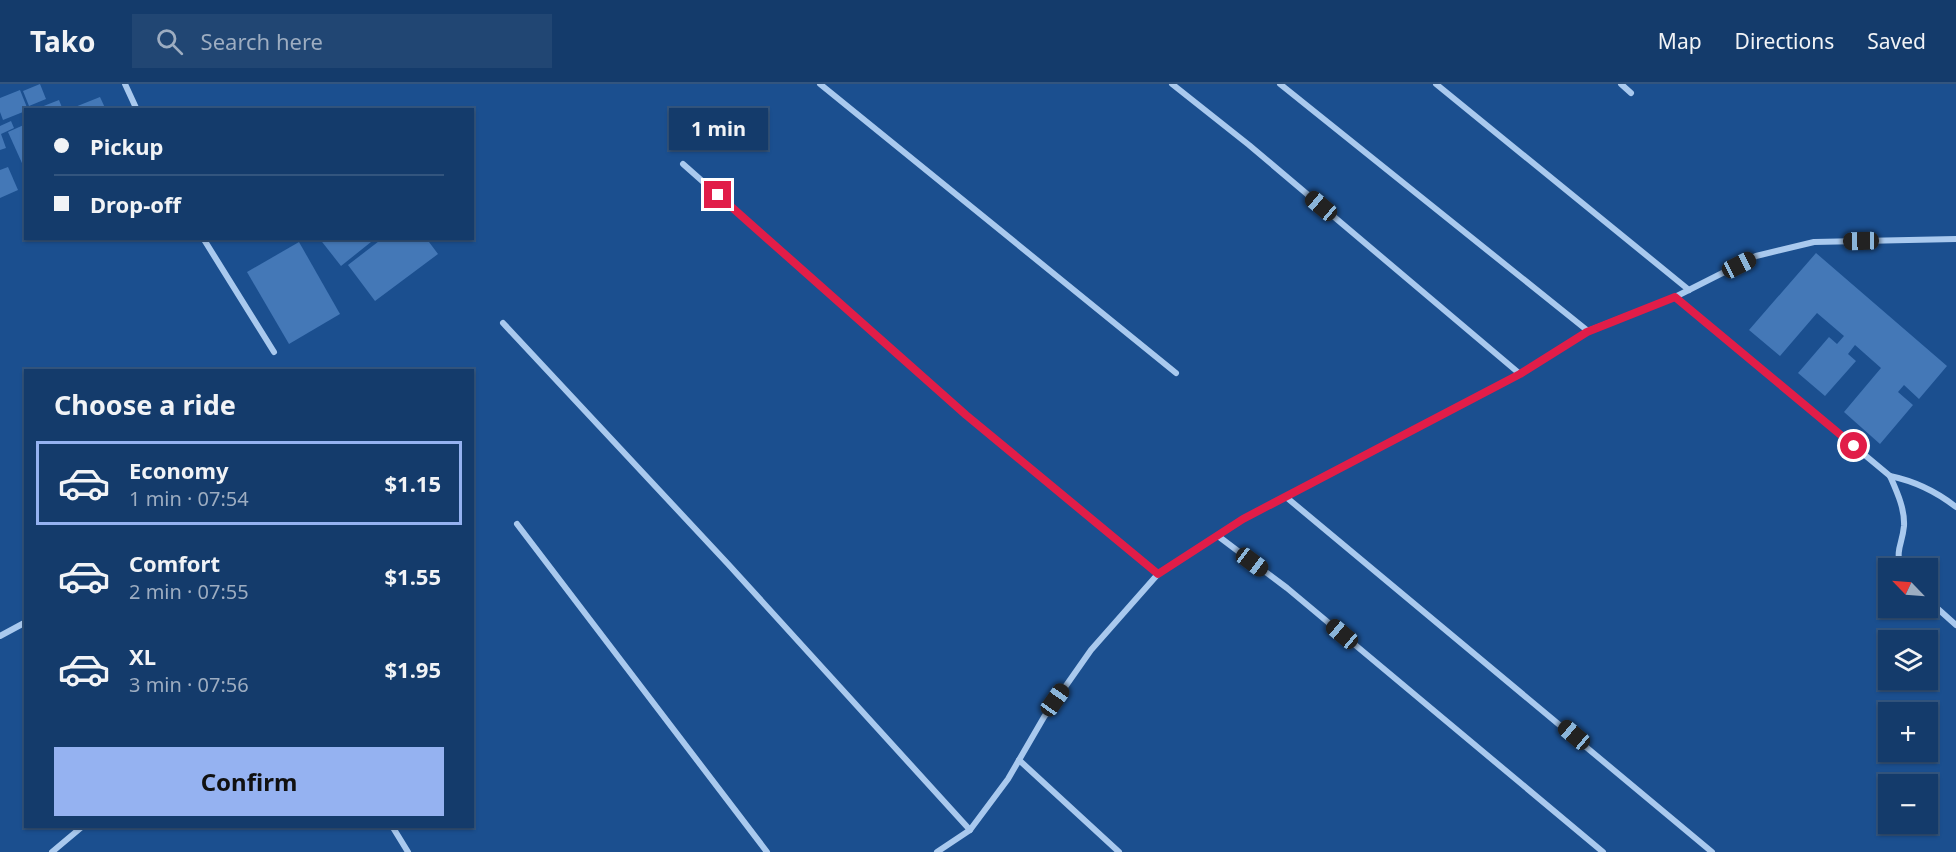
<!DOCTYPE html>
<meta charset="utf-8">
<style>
body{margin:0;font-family:"Noto Sans",sans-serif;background:#214673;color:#f1f3f6;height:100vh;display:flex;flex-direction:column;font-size:22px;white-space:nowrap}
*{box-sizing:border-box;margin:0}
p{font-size:20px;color:#9dadc1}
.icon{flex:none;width:33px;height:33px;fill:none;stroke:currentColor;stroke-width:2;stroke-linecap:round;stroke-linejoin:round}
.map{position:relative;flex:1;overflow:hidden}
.panel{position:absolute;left:24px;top:285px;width:450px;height:459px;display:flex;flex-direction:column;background:#143b6b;border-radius:0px;box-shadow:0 2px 4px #0004,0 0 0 2px #33557e}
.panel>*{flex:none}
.hud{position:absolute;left:24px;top:24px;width:450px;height:132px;border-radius:0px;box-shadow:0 2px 4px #0004,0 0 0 2px #33557e;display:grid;align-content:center;height:132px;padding:0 30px;background:#143b6b}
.needle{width:39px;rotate:295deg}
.controls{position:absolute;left:1878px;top:474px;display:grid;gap:12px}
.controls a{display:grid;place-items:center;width:60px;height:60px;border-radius:0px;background:#143b6b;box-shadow:0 2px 4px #0004,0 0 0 2px #33557e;font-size:30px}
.end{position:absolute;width:27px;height:27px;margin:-14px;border:8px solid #e11d48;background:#fff;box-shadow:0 0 0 3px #fff}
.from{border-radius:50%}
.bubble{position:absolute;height:42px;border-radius:0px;background:#143b6b;box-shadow:0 2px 4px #0004,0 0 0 2px #33557e;font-size:20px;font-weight:700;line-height:42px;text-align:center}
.car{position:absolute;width:18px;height:36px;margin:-18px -9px;border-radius:8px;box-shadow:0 0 4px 2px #0007;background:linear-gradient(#222 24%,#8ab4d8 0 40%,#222 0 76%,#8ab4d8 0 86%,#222 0)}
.hud b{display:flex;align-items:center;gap:21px;height:57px;font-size:22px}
.hud b+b{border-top:2px solid #33557e}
.hud i{width:15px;height:15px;background:#f1f3f6}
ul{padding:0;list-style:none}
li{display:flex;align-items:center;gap:18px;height:84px;margin:0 12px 9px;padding:0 18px;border:3px solid transparent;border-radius:0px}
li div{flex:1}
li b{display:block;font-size:22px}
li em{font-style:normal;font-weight:700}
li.selected{border-color:#95b2f1}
li>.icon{width:54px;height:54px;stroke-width:1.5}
h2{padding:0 30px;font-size:27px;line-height:72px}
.action{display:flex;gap:12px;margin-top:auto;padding:12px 30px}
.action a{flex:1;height:69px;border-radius:0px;background:#95b2f1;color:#111;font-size:24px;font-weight:700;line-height:69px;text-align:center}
header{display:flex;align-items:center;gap:36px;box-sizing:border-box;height:84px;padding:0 30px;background:#143b6b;border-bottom:2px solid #33557e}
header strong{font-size:28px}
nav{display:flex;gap:33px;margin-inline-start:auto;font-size:21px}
.search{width:420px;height:54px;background:#214673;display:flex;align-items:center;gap:15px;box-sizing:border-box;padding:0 21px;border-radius:0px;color:#9dadc1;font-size:22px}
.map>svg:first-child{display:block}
.building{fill:#4478b7}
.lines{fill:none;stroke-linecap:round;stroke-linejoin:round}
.minor{stroke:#a9c9ee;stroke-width:6}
.route{stroke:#e11d48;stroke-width:8}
</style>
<header>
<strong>Tako</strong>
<div class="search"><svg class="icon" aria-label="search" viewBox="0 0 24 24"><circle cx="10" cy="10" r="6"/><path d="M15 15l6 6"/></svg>Search here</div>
<nav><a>Map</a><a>Directions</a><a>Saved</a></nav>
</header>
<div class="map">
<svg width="1956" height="768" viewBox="0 0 1956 768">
<rect width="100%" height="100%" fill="#1b4f8f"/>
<!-- building -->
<g class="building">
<path d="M40 0 46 15 29 22 23 7Z"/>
<path d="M20 6 28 26 3 36 0 28V14Z"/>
<path d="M100 13 106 26H70V25Z"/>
<path d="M59 16 63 26H36V25Z"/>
<path d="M11 37 14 44 1 50 6 64 0 66V42Z"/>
<path d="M26 40V88L8 48Z"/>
<path d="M8 83 18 106 0 114V86Z"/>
<path d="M319 154H376L341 182Z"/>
<path d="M383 154H426L438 170 375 217 348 181Z"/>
<path d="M299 158 340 230 289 260 247 188Z"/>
<path d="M1816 169 1947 282 1919 315 1904 301 1898 308 1913 321 1880 360 1844 328 1881 284 1855 261 1848 270 1856 277 1825 312 1798 289 1829 253 1837 260 1844 252 1817 229 1780 272 1749 246Z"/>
</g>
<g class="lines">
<!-- minor -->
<g class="minor">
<path d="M125 0 137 26"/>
<path d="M820 0 1176 289"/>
<path d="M1172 0 1249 61 1520 290"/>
<path d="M1280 0 1588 247"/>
<path d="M1436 0 1689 206"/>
<path d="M1621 0 1631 9"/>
<path d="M683 80 966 331 1158 490"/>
<path d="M203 154 274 268"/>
<path d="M1675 213 1890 392C1897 408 1905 425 1904 442 1902 462 1896 462 1900 484"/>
<path d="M503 239 728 480 970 746"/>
<path d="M1890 392C1914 397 1937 408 1956 423"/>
<path d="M1286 413 1712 768"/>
<path d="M517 440 767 768"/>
<path d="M1218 452 1287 504 1603 768"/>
<path d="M1928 516 1956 541"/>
<path d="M0 552 26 538"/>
<path d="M1019 676 1119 768"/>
<path d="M392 742 408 768"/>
<path d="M52 768 83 742"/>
<path d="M937 768 970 746 1008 695 1044 633 1091 566 1158 490 1243 435 1520 290 1588 247 1675 213 1756 172 1814 158 1956 155"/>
</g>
</g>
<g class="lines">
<!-- route -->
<path class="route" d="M718 111 966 331 1158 490 1243 435 1520 290 1587 248 1675 213 1854 362"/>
</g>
</svg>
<div class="controls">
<a><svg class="needle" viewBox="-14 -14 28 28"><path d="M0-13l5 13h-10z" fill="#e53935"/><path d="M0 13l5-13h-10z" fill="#9dadc1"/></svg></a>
<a><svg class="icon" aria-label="layers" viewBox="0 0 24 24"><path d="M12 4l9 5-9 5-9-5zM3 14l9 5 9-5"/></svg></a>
<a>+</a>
<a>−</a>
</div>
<i class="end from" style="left:1854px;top:362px"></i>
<i class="end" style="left:718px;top:111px"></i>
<div class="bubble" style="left:669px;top:24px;width:99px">1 min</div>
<i class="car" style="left:1321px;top:122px;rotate:310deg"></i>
<i class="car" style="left:1861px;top:157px;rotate:269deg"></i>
<i class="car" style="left:1739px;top:181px;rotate:63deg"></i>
<i class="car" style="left:1252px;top:478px;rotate:127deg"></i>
<i class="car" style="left:1342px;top:550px;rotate:310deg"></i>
<i class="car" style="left:1055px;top:616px;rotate:35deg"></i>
<i class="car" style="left:1574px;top:651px;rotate:310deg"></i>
<div class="hud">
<b><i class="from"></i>Pickup</b>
<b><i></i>Drop-off</b>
</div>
<section class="panel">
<h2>Choose a ride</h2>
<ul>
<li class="selected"><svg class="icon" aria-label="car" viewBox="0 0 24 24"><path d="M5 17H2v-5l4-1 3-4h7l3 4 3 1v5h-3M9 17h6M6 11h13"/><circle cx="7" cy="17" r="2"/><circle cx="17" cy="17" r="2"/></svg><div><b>Economy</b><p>1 min · 07:54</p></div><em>$1.15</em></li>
<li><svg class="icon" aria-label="car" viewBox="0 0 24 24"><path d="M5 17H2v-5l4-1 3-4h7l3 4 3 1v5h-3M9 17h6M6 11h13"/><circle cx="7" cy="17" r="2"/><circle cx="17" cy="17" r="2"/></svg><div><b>Comfort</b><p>2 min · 07:55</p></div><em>$1.55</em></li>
<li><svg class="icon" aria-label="car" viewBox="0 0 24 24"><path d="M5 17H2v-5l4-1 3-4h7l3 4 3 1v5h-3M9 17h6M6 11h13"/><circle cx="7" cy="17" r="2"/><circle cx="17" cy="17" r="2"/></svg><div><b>XL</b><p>3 min · 07:56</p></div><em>$1.95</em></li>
</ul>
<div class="action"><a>Confirm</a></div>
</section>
</div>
